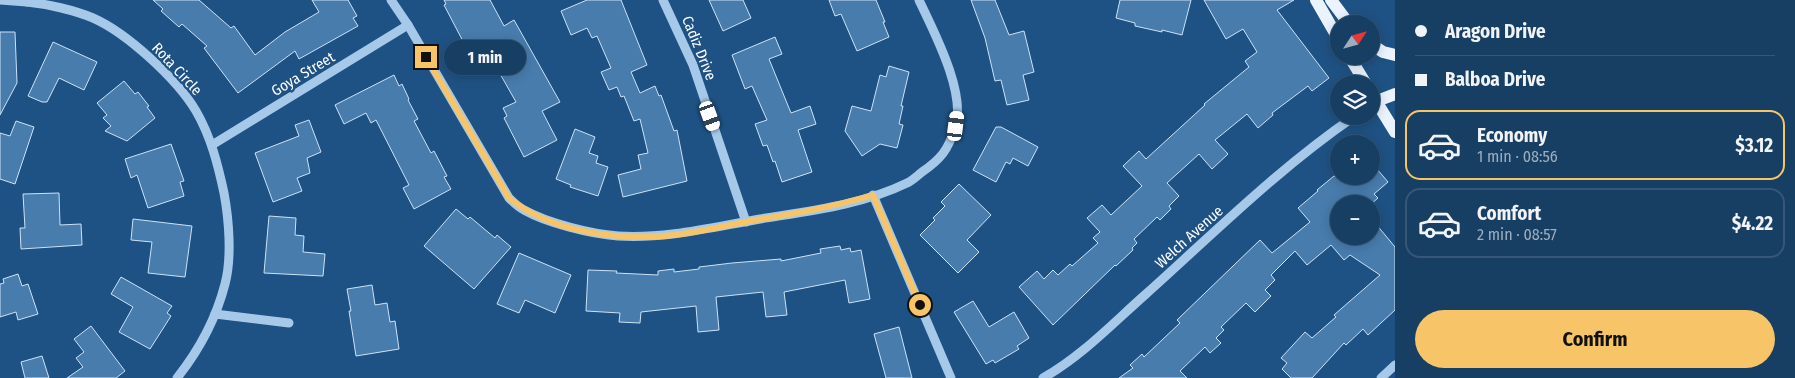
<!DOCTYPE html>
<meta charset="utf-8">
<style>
body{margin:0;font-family:"Fira Sans Condensed",sans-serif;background:#24496c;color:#f1f3f6;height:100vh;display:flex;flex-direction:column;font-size:19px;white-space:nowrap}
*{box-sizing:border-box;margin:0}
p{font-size:16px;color:#9eaebe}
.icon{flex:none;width:28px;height:28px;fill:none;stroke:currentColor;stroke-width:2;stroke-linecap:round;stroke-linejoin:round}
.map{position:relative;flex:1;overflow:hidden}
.panel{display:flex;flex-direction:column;background:#173e63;width:400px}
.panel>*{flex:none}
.guide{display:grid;align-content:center;height:110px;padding:0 20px;background:#173e63}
.needle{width:32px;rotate:54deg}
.buttons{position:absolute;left:1330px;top:15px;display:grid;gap:10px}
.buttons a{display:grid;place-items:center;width:50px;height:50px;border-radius:50%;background:#173e63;box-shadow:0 2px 12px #0003,0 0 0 1px #365778;font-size:25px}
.end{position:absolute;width:22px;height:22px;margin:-11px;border:6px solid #f7c567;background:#111;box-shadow:0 0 0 2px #111}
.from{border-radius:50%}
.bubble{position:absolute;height:35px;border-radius:18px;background:#173e63;box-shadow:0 2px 12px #0003,0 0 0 1px #365778;font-size:16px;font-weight:700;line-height:35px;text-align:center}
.car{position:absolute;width:15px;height:30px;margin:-15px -8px;border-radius:6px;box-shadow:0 0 4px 1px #0007;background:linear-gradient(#fff 24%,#345 0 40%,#fff 0 76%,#345 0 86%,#fff 0)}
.guide b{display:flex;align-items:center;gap:18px;height:48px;font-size:19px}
.guide b+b{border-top:1px solid #365778}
.guide i{width:12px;height:12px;background:#f1f3f6}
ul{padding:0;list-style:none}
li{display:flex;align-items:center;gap:15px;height:70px;margin:0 10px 8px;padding:0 10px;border:2px solid #365778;border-radius:15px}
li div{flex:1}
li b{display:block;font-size:19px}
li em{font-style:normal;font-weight:700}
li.current{border-color:#f7c567}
li>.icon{width:45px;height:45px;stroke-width:1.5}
.action{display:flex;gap:10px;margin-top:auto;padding:10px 20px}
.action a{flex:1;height:58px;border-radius:30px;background:#f7c567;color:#111;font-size:20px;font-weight:700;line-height:58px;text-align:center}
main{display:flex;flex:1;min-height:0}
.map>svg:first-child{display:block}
.building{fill:#487cad;stroke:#cce2f7}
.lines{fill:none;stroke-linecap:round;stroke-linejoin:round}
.minor{stroke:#a7c9e9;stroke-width:9}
.major{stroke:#ebf4fe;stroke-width:12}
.route{stroke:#f7c567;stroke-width:6}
.labels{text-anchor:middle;stroke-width:4.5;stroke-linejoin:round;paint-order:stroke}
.street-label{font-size:15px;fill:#fff;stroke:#1f5284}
</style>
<main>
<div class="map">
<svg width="1395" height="378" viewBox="0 0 1395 378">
<rect width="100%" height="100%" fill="#1f5284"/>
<!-- building -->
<g class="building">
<path d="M153 0H199L231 28 234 26 255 55 285 32 319 12 312 0H348L357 16 353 18 358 26 299 59 295 51 238 93 204 48 207 46 182 24 179 27 161 11 163 9Z"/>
<path d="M444 0H490L504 26 514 20 560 102 542 111 557 140 524 157 504 118 507 116 503 108 516 102 491 58 475 67 464 48 466 47 444 5 446 4Z"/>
<path d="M587 0H621L647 65 631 72 640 93 655 86 659 96 661 95 674 131 677 130 687 181 623 197 618 175 641 169 638 155 648 153 640 119 634 121 624 96 621 97 617 87 609 90 601 72 611 68 597 36 592 38 587 28 571 35 561 11Z"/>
<path d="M709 0H743L751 18 723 31Z"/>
<path d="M829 0H876L885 22H883L889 37 857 51 841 14 835 16Z"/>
<path d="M971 0H995L1009 35 1024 31 1034 72 1023 75 1029 100 1007 105 1001 80 995 81 985 38Z"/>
<path d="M1120 0H1191L1182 35 1162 30V32L1135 26V23L1116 18Z"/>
<path d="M1204 0H1294L1277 10 1329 78 1312 91 1308 86 1272 113 1273 115 1258 128 1247 114 1215 140 1228 154 1212 169 1199 154 1167 183 1179 196 1169 206 1171 209 1160 220 1157 217 1134 239 1137 243 1132 248 1133 250 1116 266 1115 265 1053 325 1019 287 1037 271 1044 279 1053 270 1058 275 1070 264 1072 266 1098 243 1093 238 1100 232 1087 218 1102 205 1111 215 1142 186 1123 166 1139 151 1146 159 1205 105 1204 104 1249 67 1245 61 1257 52 1243 29 1226 39Z"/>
<path d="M0 32H15L17 83 0 115Z"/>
<path d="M775 37 782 54 769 59 791 113 810 106 816 124 798 130 812 172 782 182 775 161 773 162 767 145 763 146 755 124 767 120 752 86 745 89 732 55Z"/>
<path d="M53 42 97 62 84 90 59 78 47 102H42L28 96Z"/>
<path d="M889 66 909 72 901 106H903L899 124 903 125 897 148 880 144 862 156 845 131 852 106 871 111 880 75 886 77Z"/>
<path d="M394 75 399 86 402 84 409 99 408 100 418 119 414 121 431 153 434 151 447 176 444 177 451 189 414 209 403 188 409 185 376 120 371 123 366 113 344 124 335 105Z"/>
<path d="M124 81 135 94 138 92 149 106 147 107 155 118 127 141 105 131 111 126 103 118 107 115 97 103Z"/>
<path d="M309 120 321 152 307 158 310 173 297 178 302 191 273 202 255 153 299 136 295 125Z"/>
<path d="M16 121 34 127 15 184 0 179V133L10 136Z"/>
<path d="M996 127H1001L1038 147 1028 166 1013 158 1010 164 1006 162 996 182 973 170Z"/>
<path d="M575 129 595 137 589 153 598 156 596 163 608 167 598 196 570 187 571 185 556 179Z"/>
<path d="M171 144 184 181 180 182 184 196 148 208 137 175 131 178 125 159Z"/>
<path d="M1371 162 1388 182 1374 194 1378 198 1371 204H1339V236H1371V218L1395 247V310L1368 335 1363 329 1346 345 1344 343 1312 378H1291L1282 369 1287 363 1281 358 1305 332 1312 338 1336 317 1334 315 1380 275 1350 255 1344 260 1331 245 1307 265 1295 251 1271 275 1275 280 1265 290 1271 296 1255 312 1246 303 1221 327 1224 330 1216 338 1221 343 1210 353 1205 347 1180 371 1187 378H1119L1133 368 1130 365 1142 354 1144 357 1180 323 1177 320 1260 240 1272 253 1310 222 1298 208 1318 191 1317 190 1334 176H1371Z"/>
<path d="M959 184 991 215 967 240 979 252 958 273 920 235 935 220 933 218 945 206 941 202Z"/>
<path d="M59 193 60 225 81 224 82 245 21 249 20 228H25L23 194Z"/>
<path d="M456 209 468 219 470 217 495 238 497 235 511 247 474 289 424 246Z"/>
<path d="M269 216 296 218 295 235 304 236 303 252 325 254 323 276 264 273Z"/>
<path d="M133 219 192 226 185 277 148 273 152 242 131 240Z"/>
<path d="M840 246 841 250 850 248 851 252 861 250 870 299 849 303 845 280 784 292 787 315 766 317 763 292 716 297 719 330 698 332 696 306 641 312 640 323 619 322 620 313 586 311 588 270 617 271 616 273 658 275V271L674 269V272L699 269V267L732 263 781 259V261L821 253 820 249Z"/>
<path d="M519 253 571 275 555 313 525 300 519 313 497 304Z"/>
<path d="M18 274 22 286 28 284 38 314 18 320 16 312 0 317V284L4 283 3 279Z"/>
<path d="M121 277 172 306 167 313 171 316 150 349 119 332 133 307 111 294Z"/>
<path d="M372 285 375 305 387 303 390 322 395 321 399 349 356 356 349 311H351L347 289Z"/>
<path d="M973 301 989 327 1014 312 1029 338 1017 346 1019 349 995 363 993 360 986 364 954 312Z"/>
<path d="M91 326 125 371 116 378H67L83 367 76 358 84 352 74 339Z"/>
<path d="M899 327 912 378H886L874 334Z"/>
<path d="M42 356 49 378H25L21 362Z"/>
</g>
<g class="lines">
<!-- minor -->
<g class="minor">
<path d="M0 0 27 2V0"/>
<path d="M391 0 408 25 509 198C513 202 518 207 524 210 547 223 591 234 618 236 666 239 713 227 760 219 809 211 862 205 907 183 912 181 917 176 922 172 941 159 948 150 955 128 967 94 934 32 919 0"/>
<path d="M663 0 693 65 746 222"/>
<path d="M27 2C47 4 74 10 93 18 127 33 177 79 196 111 211 137 218 165 224 193 229 220 232 258 225 284 216 319 200 349 177 378"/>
<path d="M212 145 408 25"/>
<path d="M873 195 951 378"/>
<path d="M215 314 289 323"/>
<path d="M1043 378C1082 356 1113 323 1146 294 1214 233 1279 168 1355 116"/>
<path d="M1381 378 1395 365"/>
</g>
<!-- major -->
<g class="major">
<path d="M1316 0 1339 40"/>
<path d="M1331 0 1349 24"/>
<path d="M1371 44 1383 52 1395 55"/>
<path d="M1349 56 1366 84"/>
<path d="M1371 93 1395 132"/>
<path d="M1377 101 1395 94"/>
</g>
</g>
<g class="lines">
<!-- route -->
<path class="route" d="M426 57 509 198C549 231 614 240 664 236 693 234 722 226 750 221 792 214 833 207 873 195L920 305"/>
</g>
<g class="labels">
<!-- street labels -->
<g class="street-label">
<text transform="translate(699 48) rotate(68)" y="5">Cadiz Drive</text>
<text transform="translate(177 69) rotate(47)" y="5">Rota Circle</text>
<text transform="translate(303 74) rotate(-31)" y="5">Goya Street</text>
<text transform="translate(1189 237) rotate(-42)" y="5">Welch Avenue</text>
</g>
</g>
</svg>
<div class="buttons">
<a><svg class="needle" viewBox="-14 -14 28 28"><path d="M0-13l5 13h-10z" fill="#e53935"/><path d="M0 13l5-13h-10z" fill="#9eaebe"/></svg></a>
<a><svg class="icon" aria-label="layers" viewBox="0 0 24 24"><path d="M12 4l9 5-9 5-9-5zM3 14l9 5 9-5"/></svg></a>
<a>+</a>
<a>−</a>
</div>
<i class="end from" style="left:920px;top:305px"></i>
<i class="end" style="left:426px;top:57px"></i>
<div class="bubble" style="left:444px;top:40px;width:82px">1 min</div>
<i class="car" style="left:710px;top:116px;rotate:160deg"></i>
<i class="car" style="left:956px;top:126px;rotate:7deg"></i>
</div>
<section class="panel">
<div class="guide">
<b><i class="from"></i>Aragon Drive</b>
<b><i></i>Balboa Drive</b>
</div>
<ul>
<li class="current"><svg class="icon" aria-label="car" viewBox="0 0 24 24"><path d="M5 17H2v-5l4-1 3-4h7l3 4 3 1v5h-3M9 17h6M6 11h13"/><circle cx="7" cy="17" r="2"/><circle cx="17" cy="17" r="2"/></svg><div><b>Economy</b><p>1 min · 08:56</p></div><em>$3.12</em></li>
<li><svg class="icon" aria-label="car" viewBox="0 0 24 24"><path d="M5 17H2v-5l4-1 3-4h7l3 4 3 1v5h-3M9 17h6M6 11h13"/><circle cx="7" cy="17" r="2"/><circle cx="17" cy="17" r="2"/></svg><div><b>Comfort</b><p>2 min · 08:57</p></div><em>$4.22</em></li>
</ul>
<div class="action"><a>Confirm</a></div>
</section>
</main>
